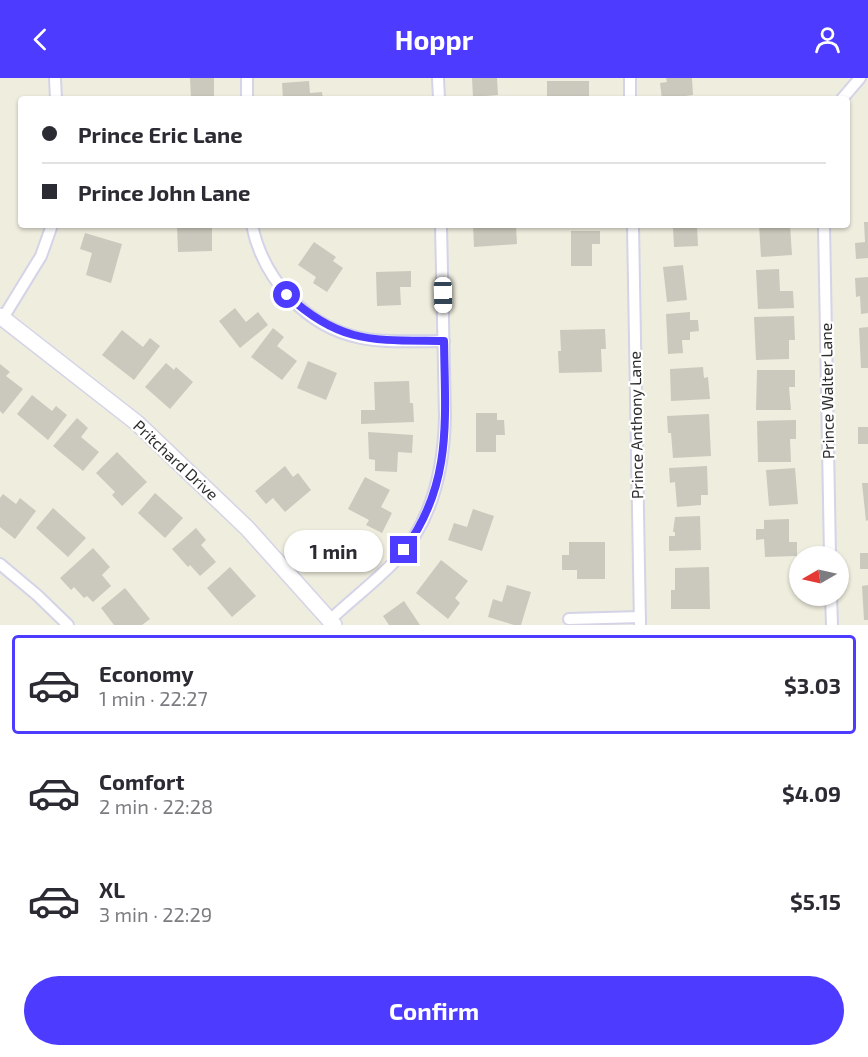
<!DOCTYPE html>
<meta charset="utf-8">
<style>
body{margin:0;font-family:"Exo 2",sans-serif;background:#f2f2f3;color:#2b2b33;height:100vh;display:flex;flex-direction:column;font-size:22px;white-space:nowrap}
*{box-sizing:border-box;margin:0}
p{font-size:20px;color:#7c7c81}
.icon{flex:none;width:33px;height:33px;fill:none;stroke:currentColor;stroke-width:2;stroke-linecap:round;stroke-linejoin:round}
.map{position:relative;height:547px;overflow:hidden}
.side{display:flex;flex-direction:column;background:#fff;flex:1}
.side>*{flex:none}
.top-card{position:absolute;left:18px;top:18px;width:832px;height:132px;border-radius:6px;box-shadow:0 2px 4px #0004;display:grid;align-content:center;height:132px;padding:0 24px;background:#fff}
.needle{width:39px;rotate:261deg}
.fabs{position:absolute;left:789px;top:468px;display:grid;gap:12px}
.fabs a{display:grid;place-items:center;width:60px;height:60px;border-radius:50%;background:#fff;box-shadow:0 2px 4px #0004;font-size:30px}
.end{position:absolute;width:27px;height:27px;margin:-14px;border:8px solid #4d3bff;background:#fff;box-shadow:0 0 0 3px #fff}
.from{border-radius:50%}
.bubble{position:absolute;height:42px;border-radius:21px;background:#fff;box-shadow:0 2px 4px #0004;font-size:20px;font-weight:700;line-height:42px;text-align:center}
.car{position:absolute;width:18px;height:36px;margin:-18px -9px;border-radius:8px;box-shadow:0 0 4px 2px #0007;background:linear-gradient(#fff 24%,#345 0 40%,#fff 0 76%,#345 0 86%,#fff 0)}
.top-card b{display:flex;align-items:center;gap:21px;height:57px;font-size:22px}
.top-card b+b{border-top:2px solid #e1e1e2}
.top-card i{width:15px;height:15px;background:#2b2b33}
ul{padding:10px 0 0;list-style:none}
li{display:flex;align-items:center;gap:18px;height:99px;margin:0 12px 9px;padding:0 12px;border:3px solid transparent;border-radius:6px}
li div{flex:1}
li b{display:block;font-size:22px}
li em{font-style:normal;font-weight:700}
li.selected{border-color:#4d3bff}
li>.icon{width:54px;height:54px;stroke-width:1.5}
.cta{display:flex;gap:12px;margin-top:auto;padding:12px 24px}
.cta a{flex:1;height:69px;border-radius:36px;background:#4d3bff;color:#fff;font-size:24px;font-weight:700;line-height:69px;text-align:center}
header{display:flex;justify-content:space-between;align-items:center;height:78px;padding:0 24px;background:#4d3bff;color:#fff;font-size:27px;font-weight:700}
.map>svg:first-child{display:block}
.building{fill:#cbc9bd}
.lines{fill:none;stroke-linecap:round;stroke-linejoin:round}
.street-casing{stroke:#d4d3e7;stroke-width:14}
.secondary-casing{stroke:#d4d3e7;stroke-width:18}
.street{stroke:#fff;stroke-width:10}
.secondary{stroke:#fff;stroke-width:15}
.route{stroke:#4d3bff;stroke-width:8}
.labels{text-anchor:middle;stroke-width:4.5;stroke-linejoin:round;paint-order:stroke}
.street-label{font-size:16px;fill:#2d2d2d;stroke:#fff}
</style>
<header><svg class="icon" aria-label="back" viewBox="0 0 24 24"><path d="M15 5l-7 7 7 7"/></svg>Hoppr<svg class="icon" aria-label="person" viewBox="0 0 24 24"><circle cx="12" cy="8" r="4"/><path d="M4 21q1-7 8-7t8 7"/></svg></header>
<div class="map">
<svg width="868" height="547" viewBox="0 0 868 547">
<rect width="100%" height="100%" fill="#efedde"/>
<!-- building -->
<g class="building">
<path d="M190 0H214V21H191Z"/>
<path d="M472 0H497L498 17 473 19Z"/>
<path d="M666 0H692L693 17 662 21 660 5 667 4Z"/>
<path d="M309 3 310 15 322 14 323 21H283L282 5Z"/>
<path d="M547 3H589V21L547 19Z"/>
<path d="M864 144H868V180L856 181 855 165 865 164Z"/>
<path d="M177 147H212V173L178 174Z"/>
<path d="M473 147 516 148 517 166 474 169Z"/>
<path d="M664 147H697L698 168 674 169 673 150H664Z"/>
<path d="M759 147H790L792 177 761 179Z"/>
<path d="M571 153H600V166H592V188H571Z"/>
<path d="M85 155 122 166 111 205 86 197 92 175 80 171Z"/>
<path d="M314 164 336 179 333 183 343 190 327 214 313 205 316 199 298 187Z"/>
<path d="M683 187 687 222 667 224 663 189Z"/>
<path d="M779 191 780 213H793L794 230 758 231 756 192Z"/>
<path d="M411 193V209H400L401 227 377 228 376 194Z"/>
<path d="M868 199V235L861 236 860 218 856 219 855 200Z"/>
<path d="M235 230 246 244 258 234 268 247 240 270 219 243Z"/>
<path d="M690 234V242H698L699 253 690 254V262H682L683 275 668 276 666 236Z"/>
<path d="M794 238 795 262H789V281L756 282 754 239Z"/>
<path d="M868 249V290H861L859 250Z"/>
<path d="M273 250 284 259 277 268 297 283 282 302 251 279Z"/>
<path d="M605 251 606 271H601L602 294 559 295 558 273H561L560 252Z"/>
<path d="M122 252 143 269 150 260 160 268 134 302 102 277Z"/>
<path d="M308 283 337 295 326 322 297 310Z"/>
<path d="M166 285 174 292 176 289 193 304 170 331 145 309Z"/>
<path d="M0 286 10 294 6 298 23 311 3 336 0 333Z"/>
<path d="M703 289 704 300 708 299 710 321 671 323 670 291Z"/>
<path d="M757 292H795V309H789L791 332H756Z"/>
<path d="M409 303 410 325H413L414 344 361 346V332H375L374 304Z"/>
<path d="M32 317 52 333 56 328 67 337 48 362 17 336Z"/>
<path d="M476 335H497V342H504L505 357H496V374H476Z"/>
<path d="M709 336 711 378 673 380 671 355H668L667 338Z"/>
<path d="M77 340 88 350 81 359 99 374 83 393 53 368Z"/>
<path d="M796 342V361H790L791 384H758L757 343Z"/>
<rect x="858" y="349" width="10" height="17"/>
<path d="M368 354 413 357 412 375 398 374 397 394 375 393V382L369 381Z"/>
<path d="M117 374 147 404 122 428 112 417 115 414 96 395Z"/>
<path d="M285 388 293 399 298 395 311 412 285 434 273 420 266 426 255 413Z"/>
<path d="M707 388 708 417H701V427L677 429 675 404 670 405 669 390Z"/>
<path d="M795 390 798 426 769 428 766 392Z"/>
<path d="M365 399 390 412 381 429 392 435 382 455 366 447 369 442 348 431Z"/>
<path d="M862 405H868V442L866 443Z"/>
<path d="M155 415 183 440 165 460 138 435Z"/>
<path d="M3 416 16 426 20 420 36 433 15 461 0 449V420Z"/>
<path d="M53 430 86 460 68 479 36 450Z"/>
<path d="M473 431 494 438 482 473 448 462 454 445 467 449Z"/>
<path d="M700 438 701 472 669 473V458H675V454H673L675 439Z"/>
<path d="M789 441V464H797V478L765 479 764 461 756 462V451H764V442Z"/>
<path d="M196 450 206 462 201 467 216 484 200 498 190 487 188 489 172 471Z"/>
<path d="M569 464H605V501H577V492H562V477H569Z"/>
<path d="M93 470 110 489 102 497 111 508 93 524 87 518 84 520 74 509 71 512 60 500Z"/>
<rect x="860" y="475" width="8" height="16"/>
<path d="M441 482 468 503 455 520 460 525 448 541 416 515Z"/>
<path d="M230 489 256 518 232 539 207 510Z"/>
<path d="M709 489 710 531H671V512H675V490Z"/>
<path d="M507 507 531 514 521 547H514L488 539 493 521 502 524Z"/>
<path d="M868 507V542H864L862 508Z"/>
<path d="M125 510 150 541 142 547H114L101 530Z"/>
<path d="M404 523 420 547H389L383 538Z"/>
</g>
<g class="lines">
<defs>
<g id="street">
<path d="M55 0 56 21"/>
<path d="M247 0V21"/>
<path d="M438 0 439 21"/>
<path d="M630 0V21"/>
<path d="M842 21 860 0"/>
<path d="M252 147C263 201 306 249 361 260 388 265 417 263 444 263"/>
<path d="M633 147 640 547"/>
<path d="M824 147 830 478"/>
<path d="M3 240 41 178 52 147"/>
<path d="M0 486 37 517 68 547"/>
<path d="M831 518 832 547"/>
<path d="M569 541 640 539"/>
<path d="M330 542C351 522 375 504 395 483 433 444 444 390 445 338L441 147"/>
</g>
<path id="secondary" d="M0 238 137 345 247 450 334 547"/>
</defs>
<!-- street casing -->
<use href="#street" class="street-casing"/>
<!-- secondary casing -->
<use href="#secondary" class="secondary-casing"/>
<!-- street -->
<use href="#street" class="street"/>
<!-- secondary -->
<use href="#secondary" class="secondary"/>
</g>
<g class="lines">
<!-- route -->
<path class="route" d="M287 217C341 267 375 262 444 263 445 341 453 406 404 472"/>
</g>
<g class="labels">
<!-- street labels -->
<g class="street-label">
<text transform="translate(827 313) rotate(-91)" y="6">Prince Walter Lane</text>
<text transform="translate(636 347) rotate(-91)" y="6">Prince Anthony Lane</text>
<text transform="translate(176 382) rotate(43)" y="6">Pritchard Drive</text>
</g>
</g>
</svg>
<div class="fabs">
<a><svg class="needle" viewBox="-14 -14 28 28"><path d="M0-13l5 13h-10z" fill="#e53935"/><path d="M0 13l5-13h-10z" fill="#7c7c81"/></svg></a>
</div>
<i class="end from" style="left:287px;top:217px"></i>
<i class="end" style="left:404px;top:472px"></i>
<div class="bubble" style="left:284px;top:452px;width:99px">1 min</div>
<i class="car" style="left:443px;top:217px;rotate:179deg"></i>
<div class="top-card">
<b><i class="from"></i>Prince Eric Lane</b>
<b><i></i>Prince John Lane</b>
</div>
</div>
<section class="side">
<ul>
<li class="selected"><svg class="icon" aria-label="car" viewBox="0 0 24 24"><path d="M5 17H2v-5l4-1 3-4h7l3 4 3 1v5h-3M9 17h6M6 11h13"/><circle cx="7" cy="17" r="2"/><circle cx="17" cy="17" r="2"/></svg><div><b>Economy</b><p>1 min · 22:27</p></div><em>$3.03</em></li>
<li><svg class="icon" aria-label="car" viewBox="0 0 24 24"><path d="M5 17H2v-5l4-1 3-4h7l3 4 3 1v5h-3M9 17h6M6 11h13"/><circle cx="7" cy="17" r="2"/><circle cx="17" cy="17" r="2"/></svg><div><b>Comfort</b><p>2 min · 22:28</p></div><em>$4.09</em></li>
<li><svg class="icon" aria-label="car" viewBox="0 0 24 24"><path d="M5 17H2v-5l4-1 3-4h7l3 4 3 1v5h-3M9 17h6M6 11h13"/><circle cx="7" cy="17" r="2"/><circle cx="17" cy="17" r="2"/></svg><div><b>XL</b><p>3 min · 22:29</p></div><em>$5.15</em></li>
</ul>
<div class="cta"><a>Confirm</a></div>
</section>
